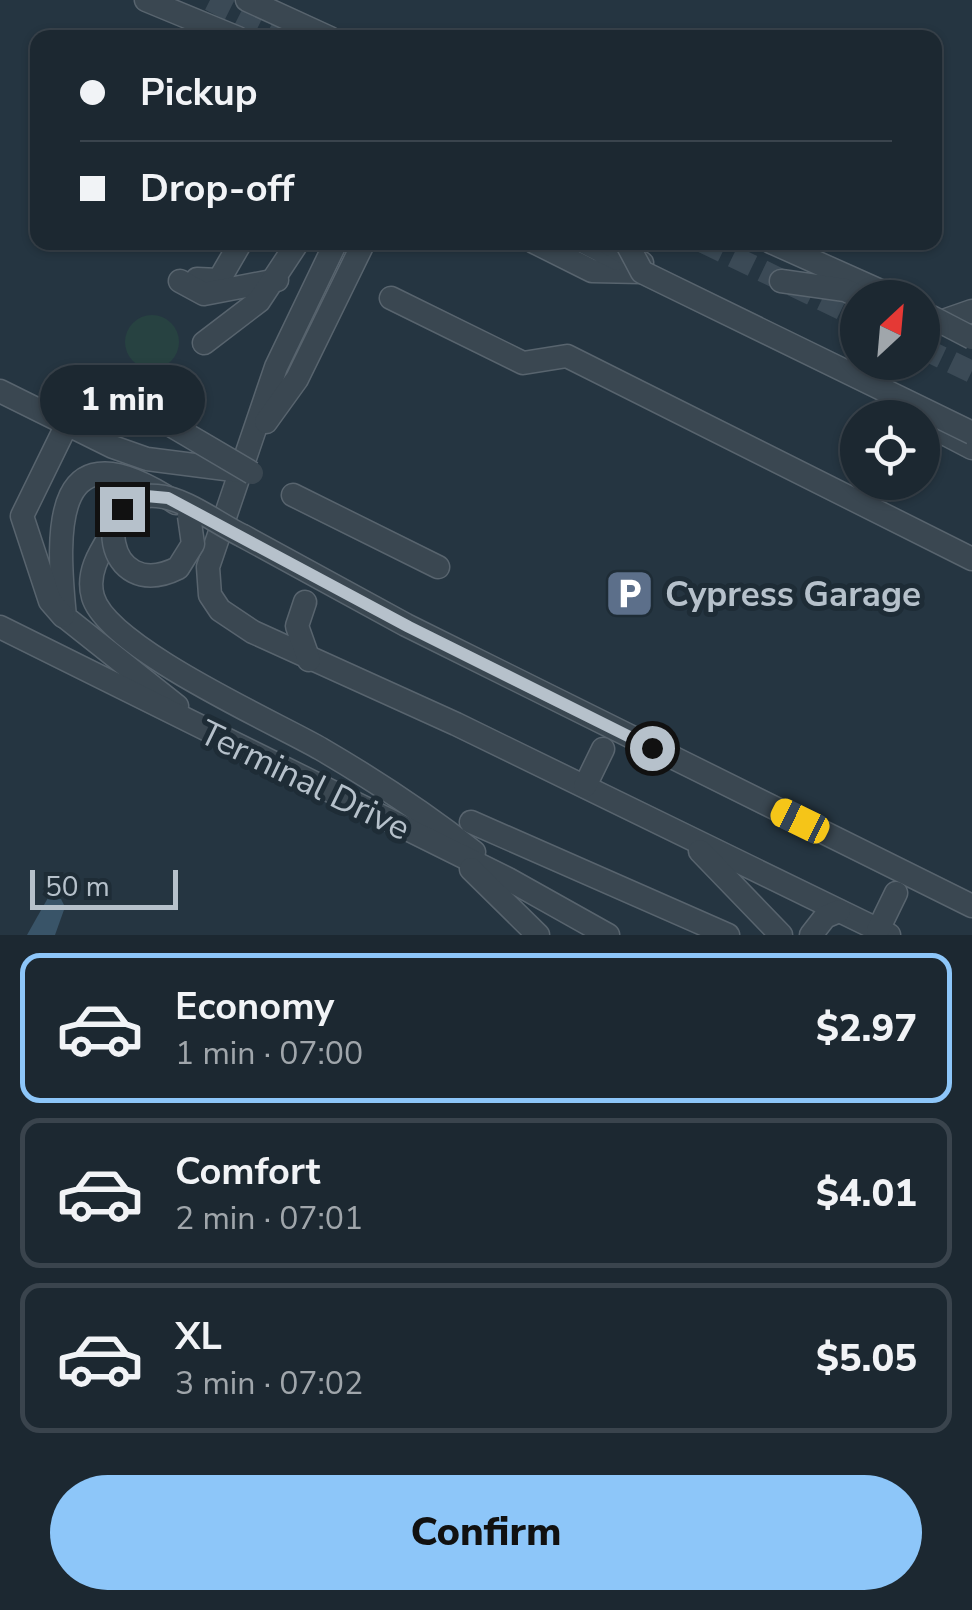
<!DOCTYPE html>
<meta charset="utf-8">
<style>
body{margin:0;font-family:"Nunito Sans",sans-serif;background:#253039;color:#f1f3f6;height:100vh;display:flex;flex-direction:column;font-size:38px;white-space:nowrap}
*{box-sizing:border-box;margin:0}
p{font-size:32px;color:#a0a6ab}
.icon{flex:none;width:55px;height:55px;fill:none;stroke:currentColor;stroke-width:2;stroke-linecap:round;stroke-linejoin:round}
.map{position:relative;height:935px;overflow:hidden}
.drawer{display:flex;flex-direction:column;background:#1c2831;flex:1}
.drawer>*{flex:none}
.guide{position:absolute;left:30px;top:30px;width:912px;height:220px;border-radius:20px;box-shadow:0 2px 8px #0004,0 0 0 2px #3a444d;display:grid;align-content:center;height:220px;padding:0 50px;background:#1c2831}
.needle{width:65px;rotate:26deg}
.buttons{position:absolute;left:840px;top:280px;display:grid;gap:20px}
.buttons a{display:grid;place-items:center;width:100px;height:100px;border-radius:50%;background:#1c2831;box-shadow:0 2px 8px #0004,0 0 0 2px #3a444d;font-size:50px}
.scale{position:absolute;left:30px;bottom:25px;width:148px;box-sizing:border-box;padding-left:10px;border:5px solid #b6c1cb;border-top:0;font-size:28px;line-height:35px;white-space:nowrap;color:#b6c1cb;-webkit-text-stroke:8px #1e2c36;paint-order:stroke}
.end{position:absolute;width:45px;height:45px;margin:-22px;border:12px solid #b6c1cb;background:#111;box-shadow:0 0 0 5px #111}
.from{border-radius:50%}
.bubble{position:absolute;height:70px;border-radius:35px;background:#1c2831;box-shadow:0 2px 8px #0004,0 0 0 2px #3a444d;font-size:32px;font-weight:800;line-height:70px;text-align:center}
.car{position:absolute;width:30px;height:60px;margin:-30px -15px;border-radius:12px;box-shadow:0 0 8px 2px #0007;background:linear-gradient(#f5c518 24%,#345 0 40%,#f5c518 0 76%,#345 0 86%,#f5c518 0)}
.guide b{display:flex;align-items:center;gap:35px;height:95px;font-size:38px}
.guide b+b{border-top:2px solid #3a444d}
.guide i{width:25px;height:25px;background:#f1f3f6}
ul{padding:18px 0 0;list-style:none}
li{display:flex;align-items:center;gap:30px;height:150px;margin:0 20px 15px;padding:0 30px;border:5px solid #3a444d;border-radius:20px}
li div{flex:1}
li b{display:block;font-size:38px}
li em{font-style:normal;font-weight:800}
li.active{border-color:#8dc6f9}
li>.icon{width:90px;height:90px;stroke-width:1.5}
.button{display:flex;gap:20px;margin-top:auto;padding:20px 50px}
.button a{flex:1;height:115px;border-radius:60px;background:#8dc6f9;color:#111;font-size:40px;font-weight:800;line-height:115px;text-align:center}
.map>svg:first-child{display:block}
.green{fill:#274241}
.water{fill:#395468}
.lines{fill:none;stroke-linecap:round;stroke-linejoin:round}
.minor-tunnel{stroke:#3b4a56;stroke-width:22;stroke-dasharray:22 11;stroke-linecap:butt}
.minor-casing{stroke:#58646e;stroke-width:25}
.minor{stroke:#3a4751;stroke-width:22}
.minor-bridge-casing{stroke:#58646e;stroke-width:25;stroke-linecap:butt}
.minor-bridge{stroke:#3a4751;stroke-width:22}
.route{stroke:#b6c1cb;stroke-width:12}
.labels{text-anchor:middle;stroke-width:10;stroke-linejoin:round;paint-order:stroke}
.poi-label{font-size:35px;font-weight:bold;fill:#b6c1cb;stroke:#1e2c36;text-anchor:start}
.street-label{font-size:35px;fill:#b6c1cb;stroke:#1e2c36}
</style>
<div class="map">
<svg width="972" height="935" viewBox="0 0 972 935">
<rect width="100%" height="100%" fill="#253541"/>
<!-- green -->
<circle class="green" cx="152" cy="342" r="27"/>
<!-- water -->
<path class="water" d="M49 896 61 899 65 907 55 935H27Z"/>
<g class="lines">
<!-- minor-tunnel -->
<g class="minor-tunnel">
<path d="M210 0 286 38"/>
<path d="M703 242 858 317"/>
<path d="M922 348 972 372"/>
</g>
<defs>
<g id="minor">
<path d="M146 0 238 38"/>
<path d="M247 0 330 38"/>
<path d="M336 242 276 367 208 567 210 595 220 610 253 632 456 724 889 935"/>
<path d="M534 242 592 271 642 272"/>
<path d="M584 242 617 259"/>
<path d="M606 242 642 263"/>
<path d="M771 242 896 298"/>
<path d="M197 279 219 280 241 242"/>
<path d="M180 281 204 294 277 280"/>
<path d="M781 281 845 290 862 298"/>
<path d="M391 298 523 363 567 356 972 559"/>
<path d="M926 327 972 311"/>
<path d="M204 343 259 301 298 242"/>
<path d="M0 391 113 447 147 459 241 471"/>
<path d="M266 422 297 379 364 242"/>
<path d="M922 422 972 448"/>
<path d="M293 495 438 567"/>
<path d="M176 503C52 421 56 527 65 617L177 706"/>
<path d="M112 533C100 552 86 573 93 597 108 648 274 722 321 749 374 780 426 814 474 852"/>
<path d="M243 536 406 625 972 906"/>
<path d="M305 602 297 626 309 660"/>
<path d="M63 616 50 601 22 516 67 424"/>
<path d="M0 627 508 879 608 935"/>
<path d="M585 786 603 749"/>
<path d="M471 822 728 935"/>
<path d="M700 851 781 935"/>
<path d="M471 869 538 935"/>
<path d="M878 930 896 893"/>
<path d="M811 935 825 917 839 911"/>
</g>
</defs>
<!-- minor casing -->
<use href="#minor" class="minor-casing"/>
<!-- minor -->
<use href="#minor" class="minor"/>
<defs>
<g id="minor-bridge">
<path d="M626 242 642 272 972 433"/>
<path d="M922 312 972 338"/>
<path d="M167 423 252 473"/>
<path d="M189 516 193 544 178 568C104 605 89 490 157 496 185 498 218 524 243 536"/>
</g>
</defs>
<!-- minor-bridge casing -->
<use href="#minor-bridge" class="minor-bridge-casing"/>
<!-- minor-bridge -->
<use href="#minor-bridge" class="minor-bridge"/>
</g>
<g class="lines">
<!-- route -->
<path class="route" d="M122 509 146 496 168 498 409 627 652 748"/>
</g>
<!-- icons -->
<defs>
<symbol id="parking-square" viewBox="-11 -11 22 22"><rect x="-9" y="-9" width="18" height="18" rx="4" fill="#5c6f8a" stroke="#1e2c36"/><path d="M-3.5-5.5H1a3.5 3.5 0 0 1 0 7H-1V5.5H-3.5ZM-1-3.4V-.6H.8a1.4 1.4 0 0 0 0-2.8Z" fill="#fff"/></symbol>
</defs>
<g fill-rule="evenodd">
<use href="#parking-square" x="602" y="566" width="55" height="55"/>
</g>
<g class="labels">
<!-- poi labels -->
<g class="poi-label">
<text x="665" y="606">Cypress Garage</text>
</g>
<!-- street labels -->
<g class="street-label">
<text transform="translate(305 780) rotate(26)" y="12">Terminal Drive</text>
</g>
</g>
</svg>
<div class="buttons">
<a><svg class="needle" viewBox="-14 -14 28 28"><path d="M0-13l5 13h-10z" fill="#e53935"/><path d="M0 13l5-13h-10z" fill="#a0a6ab"/></svg></a>
<a><svg class="icon" aria-label="locate" viewBox="0 0 24 24"><circle cx="12" cy="12" r="6"/><path d="M12 2v4M12 18v4M2 12h4M18 12h4"/></svg></a>
</div>
<div class="scale">50 m</div>
<i class="end from" style="left:652px;top:748px"></i>
<i class="end" style="left:122px;top:509px"></i>
<div class="bubble" style="left:40px;top:365px;width:165px">1 min</div>
<i class="car" style="left:800px;top:821px;rotate:296deg"></i>
<div class="guide">
<b><i class="from"></i>Pickup</b>
<b><i></i>Drop-off</b>
</div>
</div>
<section class="drawer">
<ul>
<li class="active"><svg class="icon" aria-label="car" viewBox="0 0 24 24"><path d="M5 17H2v-5l4-1 3-4h7l3 4 3 1v5h-3M9 17h6M6 11h13"/><circle cx="7" cy="17" r="2"/><circle cx="17" cy="17" r="2"/></svg><div><b>Economy</b><p>1 min · 07:00</p></div><em>$2.97</em></li>
<li><svg class="icon" aria-label="car" viewBox="0 0 24 24"><path d="M5 17H2v-5l4-1 3-4h7l3 4 3 1v5h-3M9 17h6M6 11h13"/><circle cx="7" cy="17" r="2"/><circle cx="17" cy="17" r="2"/></svg><div><b>Comfort</b><p>2 min · 07:01</p></div><em>$4.01</em></li>
<li><svg class="icon" aria-label="car" viewBox="0 0 24 24"><path d="M5 17H2v-5l4-1 3-4h7l3 4 3 1v5h-3M9 17h6M6 11h13"/><circle cx="7" cy="17" r="2"/><circle cx="17" cy="17" r="2"/></svg><div><b>XL</b><p>3 min · 07:02</p></div><em>$5.05</em></li>
</ul>
<div class="button"><a>Confirm</a></div>
</section>
